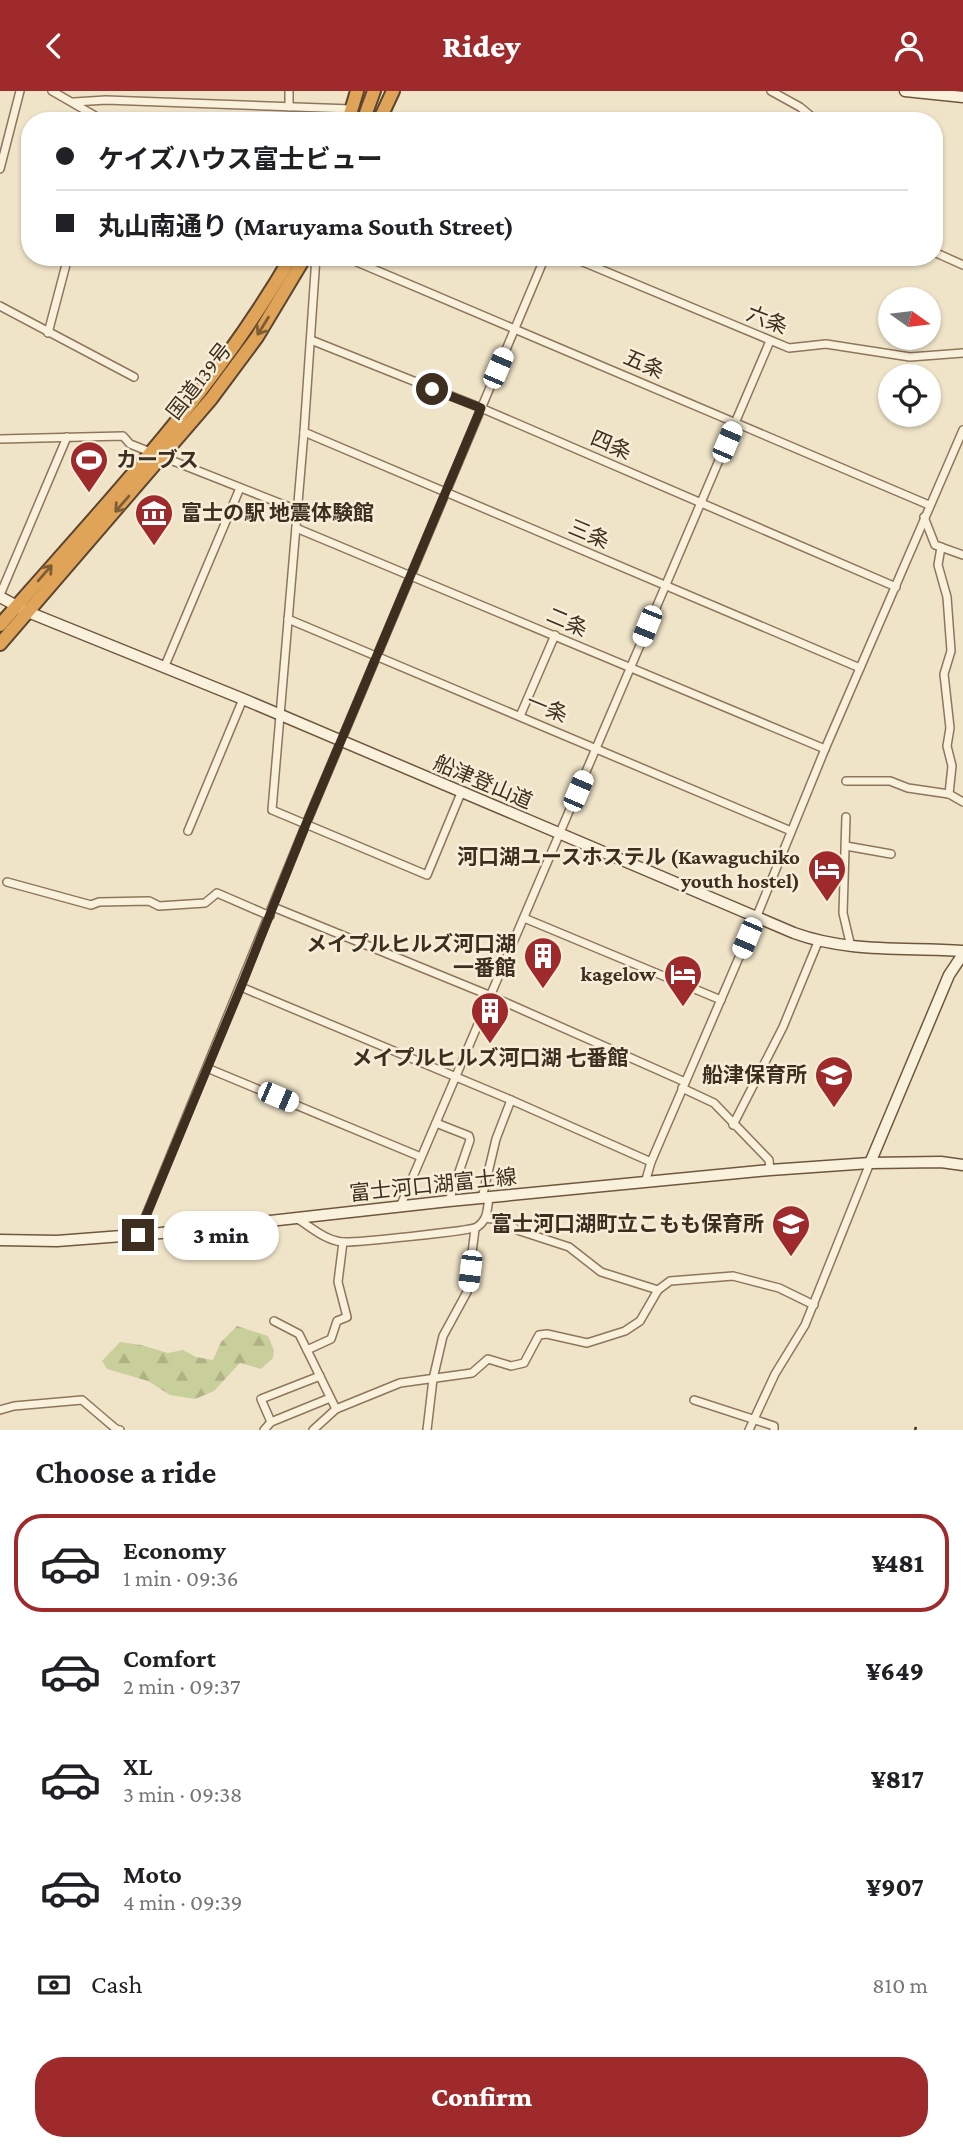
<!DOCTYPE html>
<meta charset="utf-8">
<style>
body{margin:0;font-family:"Crimson Pro","Noto Sans JP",serif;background:#f2f2f2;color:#202124;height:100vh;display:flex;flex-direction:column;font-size:26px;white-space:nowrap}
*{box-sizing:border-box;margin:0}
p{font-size:23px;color:#757577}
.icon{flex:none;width:38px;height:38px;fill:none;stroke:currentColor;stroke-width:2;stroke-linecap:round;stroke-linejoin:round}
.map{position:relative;height:1339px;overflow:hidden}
.side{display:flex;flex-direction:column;background:#fff;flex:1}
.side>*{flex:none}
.hud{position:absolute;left:21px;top:21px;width:922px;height:154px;border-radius:28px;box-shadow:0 2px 5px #0004;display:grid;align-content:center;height:154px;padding:0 35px;background:#fff}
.needle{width:46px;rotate:104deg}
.controls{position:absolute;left:878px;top:196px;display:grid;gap:14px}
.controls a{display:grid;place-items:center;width:63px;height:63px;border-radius:50%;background:#fff;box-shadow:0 2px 5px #0004;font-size:35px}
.end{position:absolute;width:32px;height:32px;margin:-16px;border:9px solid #3d2e20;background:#fff;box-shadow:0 0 0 4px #fff}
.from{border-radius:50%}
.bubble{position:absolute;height:49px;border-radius:24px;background:#fff;box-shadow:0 2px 5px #0004;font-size:23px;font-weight:800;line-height:49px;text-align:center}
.car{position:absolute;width:21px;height:42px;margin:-21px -10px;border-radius:9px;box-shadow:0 0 5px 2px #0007;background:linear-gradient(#fff 24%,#345 0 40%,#fff 0 76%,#345 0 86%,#fff 0)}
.hud b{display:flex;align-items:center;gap:24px;height:66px;font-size:26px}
.hud b+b{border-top:2px solid #e0e0e0}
.hud i{width:18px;height:18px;background:#202124}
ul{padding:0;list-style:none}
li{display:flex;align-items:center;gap:21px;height:98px;margin:0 14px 10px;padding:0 21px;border:4px solid transparent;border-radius:28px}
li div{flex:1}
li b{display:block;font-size:26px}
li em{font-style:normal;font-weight:800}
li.active{border-color:#9e2a2b}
li>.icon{width:63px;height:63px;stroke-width:1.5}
h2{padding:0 35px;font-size:32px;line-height:84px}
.pay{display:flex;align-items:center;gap:18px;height:77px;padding:0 35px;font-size:26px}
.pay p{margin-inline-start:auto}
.cta{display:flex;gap:14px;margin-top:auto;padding:14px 35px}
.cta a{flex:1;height:80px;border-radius:28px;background:#9e2a2b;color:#fff;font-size:28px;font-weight:800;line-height:80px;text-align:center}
header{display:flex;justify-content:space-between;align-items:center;height:91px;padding:0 35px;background:#9e2a2b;color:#fff;font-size:32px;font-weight:800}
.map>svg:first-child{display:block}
.forest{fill:url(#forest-firs)}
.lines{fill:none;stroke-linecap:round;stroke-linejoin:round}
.street-casing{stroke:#8d765c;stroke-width:10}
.secondary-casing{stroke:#6f573f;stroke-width:13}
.highway-casing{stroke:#5b4430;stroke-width:16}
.street{stroke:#faf1dc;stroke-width:7}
.secondary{stroke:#faf1dc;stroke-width:10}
.highway{stroke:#e0a458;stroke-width:12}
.rail{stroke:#3d2e20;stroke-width:2.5;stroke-dasharray:12 12;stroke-linecap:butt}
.oneway{stroke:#7e5d36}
.route{stroke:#3d2e20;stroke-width:9}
.labels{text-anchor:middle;stroke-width:5;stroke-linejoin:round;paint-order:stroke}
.street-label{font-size:21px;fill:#3d2e20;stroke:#f7eed8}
.poi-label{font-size:21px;font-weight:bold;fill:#3d2e20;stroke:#f7eed8;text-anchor:end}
</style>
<header><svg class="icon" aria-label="back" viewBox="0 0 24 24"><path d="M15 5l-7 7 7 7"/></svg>Ridey<svg class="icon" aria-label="person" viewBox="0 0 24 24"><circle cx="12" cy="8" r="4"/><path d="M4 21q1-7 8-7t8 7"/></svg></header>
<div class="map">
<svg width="963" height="1339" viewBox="0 0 963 1339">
<defs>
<pattern id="forest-firs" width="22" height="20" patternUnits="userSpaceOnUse" patternTransform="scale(1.75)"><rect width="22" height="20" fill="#c9cf9b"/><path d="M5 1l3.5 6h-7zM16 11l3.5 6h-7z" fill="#aeb285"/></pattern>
</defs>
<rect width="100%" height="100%" fill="#f0e4c8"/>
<!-- forest -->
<path class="forest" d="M237 1235 268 1245 274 1259 273 1267 261 1278 240 1272 214 1300 195 1308 170 1304 148 1290 107 1278 102 1270 120 1251 141 1254 168 1262 183 1259 196 1266 213 1269 221 1251Z"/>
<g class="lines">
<defs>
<g id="street">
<path d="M52 0 104 30"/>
<path d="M771 0 800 16 817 30"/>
<path d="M74 11 106 9 351 18"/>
<path d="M289 16V0"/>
<path d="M0 78 20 0"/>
<path d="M934 161 963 174"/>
<path d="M316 166 304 341 272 719 427 784 461 702"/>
<path d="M345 166 929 414"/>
<path d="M571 166 789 257 826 253 910 266 963 262"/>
<path d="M0 215 134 286"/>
<path d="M48 242 68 166"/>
<path d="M311 249 481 317 896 496"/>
<path d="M304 341 860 577"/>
<path d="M0 348 123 345 130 353 297 419"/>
<path d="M924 426 935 454 963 464"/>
<path d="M296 437 825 658"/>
<path d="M941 456 938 474 947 506 951 560 944 583 950 637 947 655 952 675 949 703"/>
<path d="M0 504 67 346"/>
<path d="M288 528 791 740"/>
<path d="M164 577 240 397"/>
<path d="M520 625 555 544"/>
<path d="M846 690H890L908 697 949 703 963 711"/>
<path d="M846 726 843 822 851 856"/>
<path d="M188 740 243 608"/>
<path d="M846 755 891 763"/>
<path d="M7 791 91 814 99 811 149 810 159 815 205 812 217 802 270 825"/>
<path d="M273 816 491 905 685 991"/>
<path d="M524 827 721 909"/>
<path d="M241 896 511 1009 651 1071"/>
<path d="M207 977 421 1066"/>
<path d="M682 997 714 1012 769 1069 770 1079"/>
<path d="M436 1032 469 1045 470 1049 449 1110"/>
<path d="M733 1034 783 936 818 851"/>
<path d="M645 1092 651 1071 756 827 825 658 963 339"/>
<path d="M482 1107 496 1048 511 1009"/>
<path d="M400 1116 770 250"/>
<path d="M486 1127 504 1130 517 1139 569 1156 601 1181 658 1199 670 1190 733 1185 779 1197 814 1214"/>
<path d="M298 1128C312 1137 325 1149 342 1151 353 1152 471 1140 477 1136 488 1129 487 1118 489 1107"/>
<path d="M138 1144 306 733 545 166"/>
<path d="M274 1230 299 1243 307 1259 331 1248 337 1230 347 1226 338 1191 343 1151"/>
<path d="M307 1259 336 1318"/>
<path d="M694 1309 774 1335V1339"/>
<path d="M0 1319 14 1315 82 1309 116 1338 120 1339"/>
<path d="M271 1331 261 1308 320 1285"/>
<path d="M264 1339 271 1331 330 1307"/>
<path d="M313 1339 336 1318 400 1292 472 1282 488 1268 511 1275 524 1272 539 1244 547 1243 587 1252 625 1240 640 1230 658 1199"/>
<path d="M427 1339 433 1288 443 1245 467 1201 475 1138"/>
<path d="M749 1339 775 1283 805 1234 870 1072"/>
</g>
<g id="secondary">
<path d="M905 0 963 6"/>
<path d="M0 506 28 521 243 608 794 842C849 862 905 856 963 860"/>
<path d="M870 1072 949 884 963 863"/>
<path d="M0 1149 57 1150 161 1142 449 1110 770 1079 870 1072 941 1071 963 1074"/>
</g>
<g id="highway">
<path d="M348 30 357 0"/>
<path d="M363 30 374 0"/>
<path d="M379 30 393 0"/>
<path d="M0 534C103 416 212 303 291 166"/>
<path d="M0 553 211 308 257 246 305 166"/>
</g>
</defs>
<!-- street casing -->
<use href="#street" class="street-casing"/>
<!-- secondary casing -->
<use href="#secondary" class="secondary-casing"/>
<!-- highway casing -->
<use href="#highway" class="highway-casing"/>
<!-- street -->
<use href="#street" class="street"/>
<!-- secondary -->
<use href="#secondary" class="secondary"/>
<!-- highway -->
<use href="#highway" class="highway"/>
<!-- rail -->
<path class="rail" d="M915 1339 916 1336"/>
</g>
<!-- one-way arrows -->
<defs><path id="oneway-shaft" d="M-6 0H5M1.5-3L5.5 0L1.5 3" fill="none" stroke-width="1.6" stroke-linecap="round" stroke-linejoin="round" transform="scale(1.75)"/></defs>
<g class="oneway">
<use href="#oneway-shaft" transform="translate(263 235) rotate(122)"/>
<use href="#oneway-shaft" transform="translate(122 413) rotate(131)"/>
<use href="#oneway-shaft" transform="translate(45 482) rotate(-49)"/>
</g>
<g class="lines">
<!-- route -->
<path class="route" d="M138 1144 241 896 306 733 481 317 432 298"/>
</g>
<!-- icons -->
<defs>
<symbol id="stadium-pin" viewBox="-11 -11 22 30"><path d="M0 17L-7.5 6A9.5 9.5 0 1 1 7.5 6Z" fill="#9e2a2b" stroke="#f7eed8"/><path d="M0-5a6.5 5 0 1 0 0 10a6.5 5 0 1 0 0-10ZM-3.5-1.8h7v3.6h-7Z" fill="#fff"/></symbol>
<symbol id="museum-pin" viewBox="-11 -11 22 30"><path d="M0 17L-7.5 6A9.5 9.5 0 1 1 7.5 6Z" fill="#9e2a2b" stroke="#f7eed8"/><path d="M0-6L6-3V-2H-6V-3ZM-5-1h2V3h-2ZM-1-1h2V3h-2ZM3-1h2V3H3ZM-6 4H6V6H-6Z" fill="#fff"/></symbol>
<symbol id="hotel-pin" viewBox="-11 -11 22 30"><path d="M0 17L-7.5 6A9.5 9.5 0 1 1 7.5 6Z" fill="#9e2a2b" stroke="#f7eed8"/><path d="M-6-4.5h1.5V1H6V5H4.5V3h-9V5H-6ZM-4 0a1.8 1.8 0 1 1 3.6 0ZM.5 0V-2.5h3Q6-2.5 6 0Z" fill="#fff"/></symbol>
<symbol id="building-pin" viewBox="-11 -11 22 30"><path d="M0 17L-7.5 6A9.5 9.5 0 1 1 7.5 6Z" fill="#9e2a2b" stroke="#f7eed8"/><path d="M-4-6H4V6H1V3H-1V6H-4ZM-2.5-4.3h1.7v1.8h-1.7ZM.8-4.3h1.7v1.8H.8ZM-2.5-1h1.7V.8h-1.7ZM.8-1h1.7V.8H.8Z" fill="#fff"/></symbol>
<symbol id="school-pin" viewBox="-11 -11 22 30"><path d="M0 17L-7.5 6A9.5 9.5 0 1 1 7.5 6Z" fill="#9e2a2b" stroke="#f7eed8"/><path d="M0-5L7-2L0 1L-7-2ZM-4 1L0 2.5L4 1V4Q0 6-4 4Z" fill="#fff"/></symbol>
</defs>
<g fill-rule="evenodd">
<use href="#stadium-pin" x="67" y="347" width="44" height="60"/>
<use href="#museum-pin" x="132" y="400" width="44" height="60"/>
<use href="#hotel-pin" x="805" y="756" width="44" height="60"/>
<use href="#building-pin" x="521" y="843" width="44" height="60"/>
<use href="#hotel-pin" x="661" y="861" width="44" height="60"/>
<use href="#building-pin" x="468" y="898" width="44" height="60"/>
<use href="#school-pin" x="812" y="962" width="44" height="60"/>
<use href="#school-pin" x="769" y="1111" width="44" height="60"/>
</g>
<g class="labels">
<!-- street labels -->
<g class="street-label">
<text transform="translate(767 229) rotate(21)" y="7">六条</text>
<text transform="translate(644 273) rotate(23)" y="7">五条</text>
<text transform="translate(199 290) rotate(-52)" y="7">国道139号</text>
<text transform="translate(611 354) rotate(23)" y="7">四条</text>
<text transform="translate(589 443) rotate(23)" y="7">三条</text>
<text transform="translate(567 531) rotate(23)" y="7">二条</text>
<text transform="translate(547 617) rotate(22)" y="7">一条</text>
<text transform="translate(483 691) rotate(23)" y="7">船津登山道</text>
<text transform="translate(433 1094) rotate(-6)" y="7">富士河口湖富士線</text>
</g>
<!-- poi labels -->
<g class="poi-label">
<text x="116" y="376" text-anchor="start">カーブス</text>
<text x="181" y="429" text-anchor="start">富士の駅 地震体験館</text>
<text x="800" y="773">河口湖ユースホステル (Kawaguchiko<tspan x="800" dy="24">youth hostel)</tspan></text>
<text x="516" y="860">メイプルヒルズ河口湖<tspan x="516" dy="24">一番館</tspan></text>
<text x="656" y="890">kagelow</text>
<text x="490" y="974" text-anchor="middle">メイプルヒルズ河口湖 七番館</text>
<text x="807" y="991">船津保育所</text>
<text x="764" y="1140">富士河口湖町立こもも保育所</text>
</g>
</g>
</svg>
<div class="controls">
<a><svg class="needle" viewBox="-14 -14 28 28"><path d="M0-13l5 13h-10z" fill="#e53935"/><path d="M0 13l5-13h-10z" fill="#757577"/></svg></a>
<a><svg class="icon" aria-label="locate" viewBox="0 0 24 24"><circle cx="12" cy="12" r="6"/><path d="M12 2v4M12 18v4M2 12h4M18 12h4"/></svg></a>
</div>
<i class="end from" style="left:432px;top:298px"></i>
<i class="end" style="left:138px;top:1144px"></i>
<div class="bubble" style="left:163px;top:1120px;width:116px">3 min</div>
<i class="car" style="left:498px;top:277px;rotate:23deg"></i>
<i class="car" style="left:727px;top:351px;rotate:23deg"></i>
<i class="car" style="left:647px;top:535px;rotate:202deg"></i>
<i class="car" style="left:578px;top:700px;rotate:23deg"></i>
<i class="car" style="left:747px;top:847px;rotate:203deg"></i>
<i class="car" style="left:278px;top:1006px;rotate:113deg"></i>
<i class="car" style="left:470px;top:1180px;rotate:187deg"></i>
<div class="hud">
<b><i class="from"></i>ケイズハウス富士ビュー</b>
<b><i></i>丸山南通り (Maruyama South Street)</b>
</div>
</div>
<section class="side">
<h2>Choose a ride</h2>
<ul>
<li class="active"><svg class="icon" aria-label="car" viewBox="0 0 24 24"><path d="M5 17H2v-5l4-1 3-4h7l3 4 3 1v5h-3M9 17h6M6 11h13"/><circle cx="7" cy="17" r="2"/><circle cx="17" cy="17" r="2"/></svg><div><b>Economy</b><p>1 min · 09:36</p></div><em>¥481</em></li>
<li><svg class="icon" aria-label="car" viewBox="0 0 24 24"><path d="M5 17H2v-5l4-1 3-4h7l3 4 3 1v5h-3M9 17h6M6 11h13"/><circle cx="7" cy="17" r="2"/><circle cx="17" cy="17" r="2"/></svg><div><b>Comfort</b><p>2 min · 09:37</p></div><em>¥649</em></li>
<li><svg class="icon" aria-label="car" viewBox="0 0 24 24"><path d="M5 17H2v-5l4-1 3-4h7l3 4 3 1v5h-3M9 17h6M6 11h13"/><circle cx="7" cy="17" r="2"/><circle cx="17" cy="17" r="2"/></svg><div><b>XL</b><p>3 min · 09:38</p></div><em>¥817</em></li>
<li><svg class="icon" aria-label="car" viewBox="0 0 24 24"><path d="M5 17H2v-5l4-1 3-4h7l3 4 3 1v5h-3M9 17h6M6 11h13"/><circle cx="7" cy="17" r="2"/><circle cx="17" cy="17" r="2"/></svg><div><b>Moto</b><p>4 min · 09:39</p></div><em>¥907</em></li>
</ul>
<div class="pay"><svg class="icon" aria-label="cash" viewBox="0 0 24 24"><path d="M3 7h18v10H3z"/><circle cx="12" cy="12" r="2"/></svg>Cash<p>810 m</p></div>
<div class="cta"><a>Confirm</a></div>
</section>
